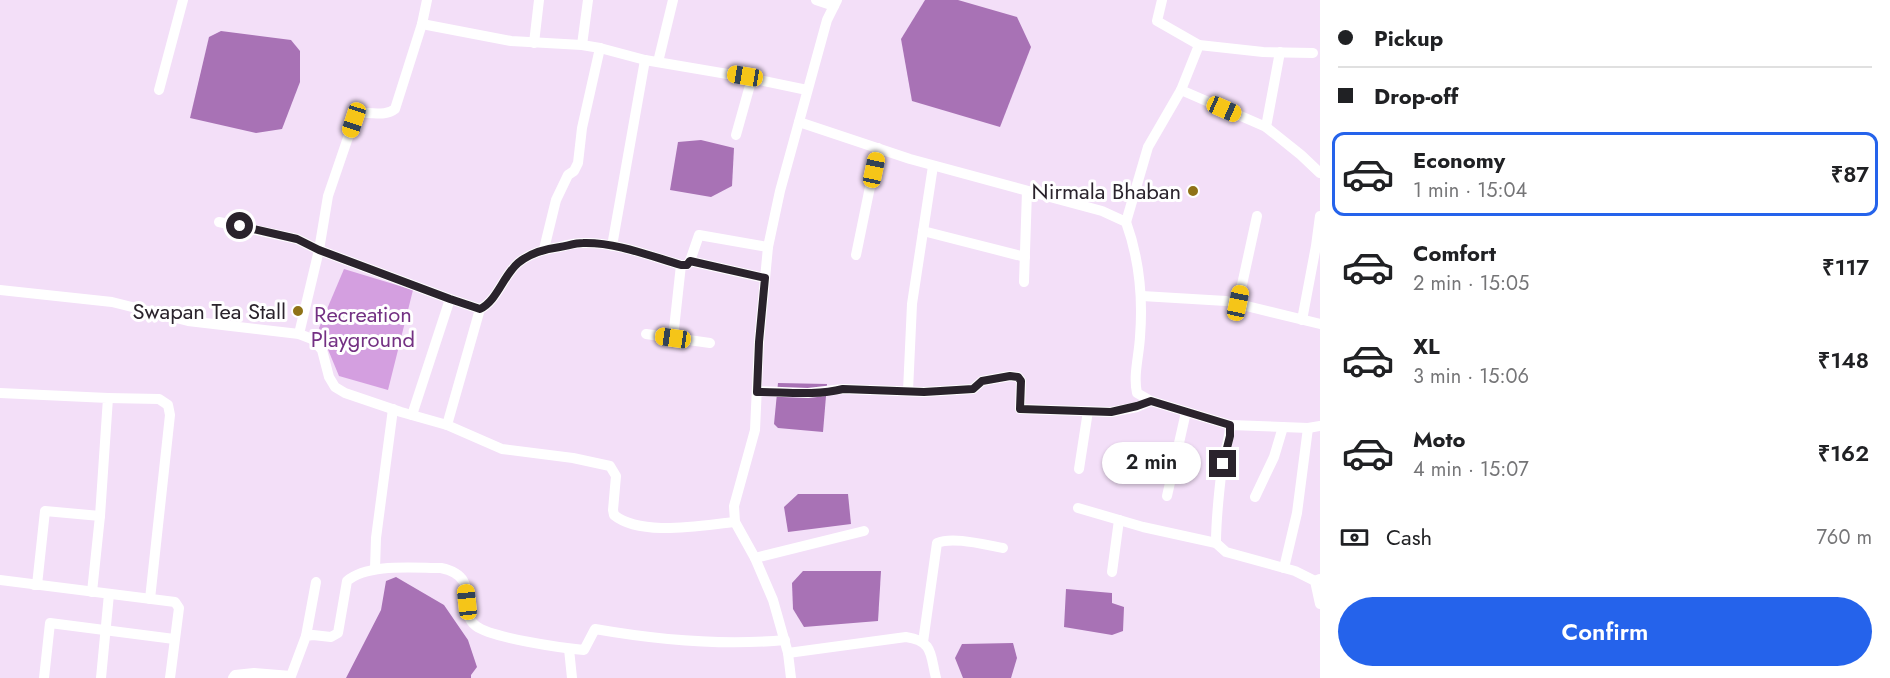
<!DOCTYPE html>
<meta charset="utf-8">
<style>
body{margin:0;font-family:Jost,sans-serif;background:#f2f2f2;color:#202124;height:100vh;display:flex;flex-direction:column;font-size:22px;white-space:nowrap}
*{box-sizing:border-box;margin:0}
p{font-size:20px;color:#757577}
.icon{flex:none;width:33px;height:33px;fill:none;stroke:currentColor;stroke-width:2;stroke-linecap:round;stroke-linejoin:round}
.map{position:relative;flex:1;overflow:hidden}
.drawer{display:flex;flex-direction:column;background:#fff;width:570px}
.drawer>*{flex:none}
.top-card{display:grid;align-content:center;height:132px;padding:0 18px;background:#fff}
.end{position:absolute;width:27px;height:27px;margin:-14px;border:8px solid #2a232c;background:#fff;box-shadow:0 0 0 3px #fff}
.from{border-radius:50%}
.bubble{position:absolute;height:42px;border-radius:21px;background:#fff;box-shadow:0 2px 4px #0004;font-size:20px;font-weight:600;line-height:42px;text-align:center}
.car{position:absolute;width:18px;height:36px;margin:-18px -9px;border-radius:8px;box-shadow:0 0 4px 2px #0007;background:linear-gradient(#f5c518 24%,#345 0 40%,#f5c518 0 76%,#345 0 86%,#f5c518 0)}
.top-card b{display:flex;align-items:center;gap:21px;height:57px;font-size:22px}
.top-card b+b{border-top:2px solid #e0e0e0}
.top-card i{width:15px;height:15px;background:#202124}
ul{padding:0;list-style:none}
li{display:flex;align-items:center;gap:18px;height:84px;margin:0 12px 9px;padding:0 6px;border:3px solid transparent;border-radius:12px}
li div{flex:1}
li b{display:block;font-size:22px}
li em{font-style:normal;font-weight:600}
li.on{border-color:#2563eb}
li>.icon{width:54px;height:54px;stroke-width:1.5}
.pay{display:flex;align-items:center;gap:15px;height:66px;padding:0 18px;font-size:22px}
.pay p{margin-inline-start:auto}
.action{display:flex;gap:12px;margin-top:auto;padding:12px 18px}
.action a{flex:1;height:69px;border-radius:36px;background:#2563eb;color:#fff;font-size:24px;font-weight:600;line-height:69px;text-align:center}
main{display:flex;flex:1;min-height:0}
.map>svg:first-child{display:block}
.green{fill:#d49fe0}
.water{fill:#a872b5}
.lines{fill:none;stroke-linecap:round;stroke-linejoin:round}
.minor{stroke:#fff;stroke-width:10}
.route{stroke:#2a232c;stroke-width:8}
.poi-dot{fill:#8f7217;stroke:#fff;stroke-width:2}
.labels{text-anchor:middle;stroke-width:6;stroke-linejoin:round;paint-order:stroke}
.poi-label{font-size:22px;fill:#2a232c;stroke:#fff;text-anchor:end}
.park-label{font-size:22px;fill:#743183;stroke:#fff}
</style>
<main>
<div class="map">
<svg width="1320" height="678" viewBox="0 0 1320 678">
<rect width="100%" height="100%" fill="#f3dff8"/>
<!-- green -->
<path class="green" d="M344 269 413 290 388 390 339 376 319 328Z"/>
<!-- water -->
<g class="water">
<path d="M925 0H958L1017 17 1031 47 1000 127 912 101 901 39Z"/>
<path d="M221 31 291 40 300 51V82L282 129 256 133 190 118 209 37Z"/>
<path d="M701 140 734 148 732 186 711 197 670 190 678 142Z"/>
<path d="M778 383 827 384 823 432 778 428 774 424Z"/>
<path d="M798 494H848L851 524 788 532 784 507Z"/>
<path d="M803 571H881L878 621 804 627 793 609 792 583Z"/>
<path d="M396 577 444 605 468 640 477 667 471 675V678H346L381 610 386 581Z"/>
<path d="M1066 589 1112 593V603L1124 607 1123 631 1112 635 1064 627Z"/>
<path d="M1013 643 1017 658 1011 678H963L955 658 962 644Z"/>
</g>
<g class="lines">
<!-- minor -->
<g class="minor">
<path d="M427 0 422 24 511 41 582 45 600 48 645 60 745 77 807 90"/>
<path d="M816 0 834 6"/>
<path d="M534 43 539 0"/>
<path d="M582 45 588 0"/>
<path d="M1199 45 1263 52 1313 53"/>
<path d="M658 62 673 0"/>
<path d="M159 90 183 0"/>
<path d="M1181 90 1266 127 1301 155 1320 173"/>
<path d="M799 122 910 159 1102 211 1126 222C1139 258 1143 299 1140 337 1139 356 1133 375 1137 393L1151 401 1230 425C1230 440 1224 452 1222 467 1219 492 1216 517 1216 543L1226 552 1295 571 1315 581"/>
<path d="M1266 127 1280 52"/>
<path d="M736 135 752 78"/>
<path d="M219 222 297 239 319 250 450 299 480 309C497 301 503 276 518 263 530 253 544 249 560 247 567 245 575 243 583 243 616 242 650 256 681 265H687L690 261 699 235 768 247"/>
<path d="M1126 222 1148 147 1181 90 1199 45 1157 21 1162 0"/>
<path d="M923 231 1025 257"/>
<path d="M612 246 645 60"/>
<path d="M544 249 556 200 568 175 574 171 578 163 582 128 600 48"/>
<path d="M856 255 878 148"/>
<path d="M690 261 765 278"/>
<path d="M1024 282 1027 191"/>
<path d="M0 290 112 302 188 321 299 334 312 339 322 350 329 377 335 387 345 393 401 412 447 425 502 449 573 458 610 466 616 476 613 510 614 515C641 537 702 525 735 522"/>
<path d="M1142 296 1226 301 1320 324"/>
<path d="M1238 303 1257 216"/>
<path d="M1302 320 1316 246 1320 216"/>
<path d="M299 334 319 250 328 196 354 120 357 114C370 110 383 118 395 109L422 24"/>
<path d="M646 334 710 343"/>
<path d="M673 338 681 265"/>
<path d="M757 391 808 393 843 389 924 392 973 389 982 381 1010 376 1018 377 1021 381 1020 409 1111 412 1137 407 1151 401"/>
<path d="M908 391 912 304 933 166"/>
<path d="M0 393 108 398 100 516 92 592"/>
<path d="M108 398 159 399 168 405 170 415 150 599"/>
<path d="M412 415 450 299"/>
<path d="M447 425 480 309"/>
<path d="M1230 425 1308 428 1320 426"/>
<path d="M1079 469 1088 411"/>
<path d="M1167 496 1186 412"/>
<path d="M1255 497 1274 457 1283 427"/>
<path d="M1078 508 1143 527 1216 543"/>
<path d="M755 558 864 531"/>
<path d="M1284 568 1297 513 1308 428"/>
<path d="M375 569 376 538 393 409"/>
<path d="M1112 572 1119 520"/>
<path d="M1320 579 1315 581 1320 604"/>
<path d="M0 580 175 602 179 608 170 678"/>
<path d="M34 585H37L45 511 100 516"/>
<path d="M306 636 316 582"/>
<path d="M923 642 937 543C953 536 985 545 1003 548"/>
<path d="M569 649 572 678"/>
<path d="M788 653 906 637C934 641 930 655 936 678"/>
<path d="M44 678 50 623 174 639"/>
<path d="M101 678 109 594"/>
<path d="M233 678 235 675 254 673 291 676 306 636 313 635 331 637 338 633 347 581C368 563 414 568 441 568 484 577 455 610 476 626 492 638 562 648 584 650L595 629C658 640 721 646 785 640"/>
<path d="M791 678 788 653 773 600 755 558 735 522 734 506 755 430 759 342 768 247 780 191 827 20 837 0"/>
</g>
</g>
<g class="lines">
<!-- route -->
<path class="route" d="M240 226 297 239 319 250 450 299 480 309C497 301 503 276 518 263 530 253 544 249 560 247 567 246 575 243 583 243 616 242 650 256 681 265H687L690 261 765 278 759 342 757 392C785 392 815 396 843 389L924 392 973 389 982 381 1010 376 1018 377 1021 381 1020 409 1111 412 1137 406 1151 401 1230 425V436L1223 464"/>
</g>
<!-- markers -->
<g class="poi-dot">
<circle cx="1193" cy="191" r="6"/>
<circle cx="298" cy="311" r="6"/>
</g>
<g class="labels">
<!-- poi labels -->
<g class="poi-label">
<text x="1181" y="199">Nirmala Bhaban</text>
<text x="286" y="319">Swapan Tea Stall</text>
</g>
<!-- park labels -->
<g class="park-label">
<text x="363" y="322">Recreation<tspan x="363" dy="25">Playground</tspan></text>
</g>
</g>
</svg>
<i class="end from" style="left:240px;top:226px"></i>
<i class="end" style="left:1223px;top:464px"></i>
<div class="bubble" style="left:1102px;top:442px;width:99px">2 min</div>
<i class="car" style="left:745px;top:76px;rotate:279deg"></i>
<i class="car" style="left:1224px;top:109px;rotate:114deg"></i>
<i class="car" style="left:354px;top:120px;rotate:198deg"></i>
<i class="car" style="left:874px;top:170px;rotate:12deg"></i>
<i class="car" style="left:1238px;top:303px;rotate:12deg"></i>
<i class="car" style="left:673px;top:338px;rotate:278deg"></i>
<i class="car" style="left:467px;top:602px;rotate:354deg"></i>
</div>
<section class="drawer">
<div class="top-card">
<b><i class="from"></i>Pickup</b>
<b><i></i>Drop-off</b>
</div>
<ul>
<li class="on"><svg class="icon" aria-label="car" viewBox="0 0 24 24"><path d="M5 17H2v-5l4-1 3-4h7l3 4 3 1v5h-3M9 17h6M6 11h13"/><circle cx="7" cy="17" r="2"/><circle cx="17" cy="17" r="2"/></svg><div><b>Economy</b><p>1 min · 15:04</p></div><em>₹87</em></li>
<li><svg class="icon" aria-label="car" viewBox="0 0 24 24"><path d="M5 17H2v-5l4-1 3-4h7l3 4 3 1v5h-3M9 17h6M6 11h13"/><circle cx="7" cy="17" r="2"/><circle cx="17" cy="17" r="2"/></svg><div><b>Comfort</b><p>2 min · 15:05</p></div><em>₹117</em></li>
<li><svg class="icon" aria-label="car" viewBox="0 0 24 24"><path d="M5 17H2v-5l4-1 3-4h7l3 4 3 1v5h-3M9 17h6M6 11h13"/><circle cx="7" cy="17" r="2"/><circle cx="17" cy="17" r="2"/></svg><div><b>XL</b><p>3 min · 15:06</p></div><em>₹148</em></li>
<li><svg class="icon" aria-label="car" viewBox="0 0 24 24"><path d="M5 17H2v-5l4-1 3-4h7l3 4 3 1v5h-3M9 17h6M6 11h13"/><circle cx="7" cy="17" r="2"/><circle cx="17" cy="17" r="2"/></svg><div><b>Moto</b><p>4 min · 15:07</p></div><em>₹162</em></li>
</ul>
<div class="pay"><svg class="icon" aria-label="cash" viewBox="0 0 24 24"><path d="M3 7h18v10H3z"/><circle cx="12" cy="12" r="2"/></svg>Cash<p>760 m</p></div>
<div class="action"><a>Confirm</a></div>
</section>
</main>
